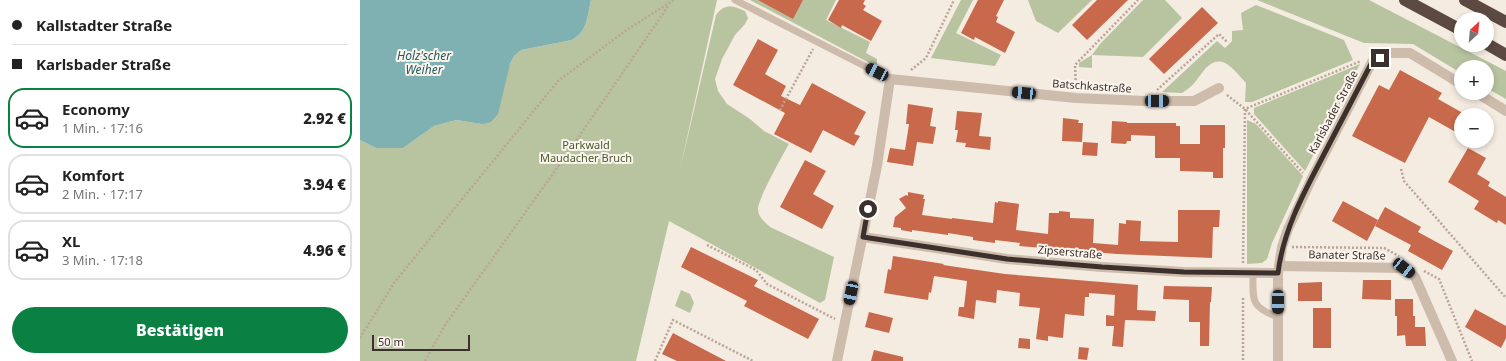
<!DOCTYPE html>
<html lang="de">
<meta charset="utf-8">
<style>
body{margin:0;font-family:"Noto Sans",sans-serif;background:#f6f6f6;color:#222;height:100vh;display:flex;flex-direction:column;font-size:15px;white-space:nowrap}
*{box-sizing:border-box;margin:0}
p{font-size:13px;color:#767676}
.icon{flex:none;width:22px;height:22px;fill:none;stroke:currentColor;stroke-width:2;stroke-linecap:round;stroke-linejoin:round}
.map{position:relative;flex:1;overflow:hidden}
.panel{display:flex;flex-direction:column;background:#fff;width:360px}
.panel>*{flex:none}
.top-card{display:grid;align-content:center;height:88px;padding:0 12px;background:#fff}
.needle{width:26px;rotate:26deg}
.fabs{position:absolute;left:1094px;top:12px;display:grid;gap:8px}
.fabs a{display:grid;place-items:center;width:40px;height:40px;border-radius:50%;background:#fff;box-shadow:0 2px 6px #0003;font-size:20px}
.scale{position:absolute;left:12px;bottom:10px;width:98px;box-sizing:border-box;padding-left:4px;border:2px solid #3b302b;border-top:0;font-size:11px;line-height:14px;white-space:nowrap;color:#3b302b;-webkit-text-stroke:3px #fbf5ee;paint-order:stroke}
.end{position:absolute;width:18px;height:18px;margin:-9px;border:5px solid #3b302b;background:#fff;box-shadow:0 0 0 2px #fff}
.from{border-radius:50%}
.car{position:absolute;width:12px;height:24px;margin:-12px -6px;border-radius:5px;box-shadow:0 0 3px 1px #0007;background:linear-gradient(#222 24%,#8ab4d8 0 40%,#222 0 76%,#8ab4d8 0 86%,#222 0)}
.top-card b{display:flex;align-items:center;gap:14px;height:38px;font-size:15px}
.top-card b+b{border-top:1px solid #e0e0e0}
.top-card i{width:10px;height:10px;background:#222}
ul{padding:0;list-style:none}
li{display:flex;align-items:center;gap:12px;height:60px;margin:0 8px 6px;padding:0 4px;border:2px solid #e0e0e0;border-radius:16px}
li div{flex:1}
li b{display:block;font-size:15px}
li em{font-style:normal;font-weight:800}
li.selected{border-color:#0b8043}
li>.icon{width:36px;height:36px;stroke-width:1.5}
.button{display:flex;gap:8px;margin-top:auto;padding:8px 12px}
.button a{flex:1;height:46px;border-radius:24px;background:#0b8043;color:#fff;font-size:16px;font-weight:800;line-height:46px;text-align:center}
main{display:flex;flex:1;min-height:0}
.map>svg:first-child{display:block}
.green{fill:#b8c4a0}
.water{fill:#7fb0b2}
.building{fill:#c8694b}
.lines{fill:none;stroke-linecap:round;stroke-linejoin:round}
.path{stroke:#b9a596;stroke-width:2.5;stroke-dasharray:2 2;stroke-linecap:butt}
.service{stroke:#cdbbac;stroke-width:7}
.minor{stroke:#cdbbac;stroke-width:10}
.motorway{stroke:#5c4a42;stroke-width:12}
.route{stroke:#3b302b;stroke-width:5}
.labels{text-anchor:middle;stroke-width:4;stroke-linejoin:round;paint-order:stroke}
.street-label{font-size:11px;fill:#3b302b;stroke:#fbf5ee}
.park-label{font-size:11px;fill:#4a5a2e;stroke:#fbf5ee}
.water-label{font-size:12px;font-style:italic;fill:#1f5a5e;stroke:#fbf5ee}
</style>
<main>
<section class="panel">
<div class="top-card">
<b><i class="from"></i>Kallstadter Straße</b>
<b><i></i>Karlsbader Straße</b>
</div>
<ul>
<li class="selected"><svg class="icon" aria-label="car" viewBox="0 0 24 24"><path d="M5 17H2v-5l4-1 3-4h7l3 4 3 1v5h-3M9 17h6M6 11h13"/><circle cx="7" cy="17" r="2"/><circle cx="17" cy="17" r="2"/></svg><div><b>Economy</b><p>1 Min. · 17:16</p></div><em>2.92 €</em></li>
<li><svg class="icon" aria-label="car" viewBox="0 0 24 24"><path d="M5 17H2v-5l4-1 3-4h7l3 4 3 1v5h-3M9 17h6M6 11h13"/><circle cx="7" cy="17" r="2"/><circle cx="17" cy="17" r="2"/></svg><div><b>Komfort</b><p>2 Min. · 17:17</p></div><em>3.94 €</em></li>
<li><svg class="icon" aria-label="car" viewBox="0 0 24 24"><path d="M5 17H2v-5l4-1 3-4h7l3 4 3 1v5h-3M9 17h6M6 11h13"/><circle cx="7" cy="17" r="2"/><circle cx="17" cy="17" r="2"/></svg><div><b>XL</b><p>3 Min. · 17:18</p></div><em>4.96 €</em></li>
</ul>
<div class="button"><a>Bestätigen</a></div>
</section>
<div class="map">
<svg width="1146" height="361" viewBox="0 0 1146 361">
<rect width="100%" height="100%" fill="#f4ebe1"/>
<!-- green -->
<g class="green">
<path d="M231 0H357L320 170 356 15C365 3 373 6 385 11L388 18 385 24 375 35 362 59 355 79 358 91 367 104 390 119 404 131 429 144C422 156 398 199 398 209 398 217 405 222 410 227L474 257 465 300 460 303 309 221 276 361H0V140L16 148H43L74 126 96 120 122 124 154 56 161 50 212 40C228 31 227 16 231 0Z"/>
<path d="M390 0H476L466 20 510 42 506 53 517 59V67Z"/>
<path d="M601 0H613L596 33 641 55 635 66 571 58Z"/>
<path d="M668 0H732L698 33 676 21Z"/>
<path d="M783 0H805L822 18 783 57 732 55V68L719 67V63L732 55 740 44Z"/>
<path d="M897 0H1009L1146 71V99L1127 88V67H1101V73L1053 44 1004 43Z"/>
<path d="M896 5 984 40 993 60 892 102H885L886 83C880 77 873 67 865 63 851 57 843 72 836 81 832 86 827 90 822 93L802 92 857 41 865 48 872 41V31L883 30 881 13Z"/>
<path d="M1000 64 945 171 894 114V108Z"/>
<path d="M887 120 896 124 943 176 912 243 907 259 902 263 887 264Z"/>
<path d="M321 290 330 294 334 303 330 313 315 306Z"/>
</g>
<!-- water -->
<path class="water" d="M0 0H231C227 16 228 31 212 40L161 50 154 56 150 64 138 114 131 122 122 124 96 120 74 126 43 148H16L0 140Z"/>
<!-- building -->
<g class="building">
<path d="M398 0H443L433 19Z"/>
<path d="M479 0H505L503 4 506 6 503 10 522 21 511 41 482 25 481 28 468 20Z"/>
<path d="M618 0H644L636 16 638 17 636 22 655 32 645 53 615 37 614 40 601 33Z"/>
<path d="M737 0H768L727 40 712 25Z"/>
<path d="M842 7 858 23 804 74 789 59Z"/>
<path d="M398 39 418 50 405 74 426 86 421 96 440 105 452 83 506 112 494 134 500 136 494 146 463 130 451 153 414 134 425 113 373 85Z"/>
<path d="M1040 70 1082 93 1078 99 1101 112V135L1069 117 1045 163 992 136 1019 85 1029 90Z"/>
<path d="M548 104 573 108 570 126 576 127 573 144 557 142 553 166 527 162 530 148 545 150 549 124H546Z"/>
<path d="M597 111 622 113 619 136 631 137 630 150 605 147 606 143 596 142 598 130H595Z"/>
<path d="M703 118 719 120 718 123H723L722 142 702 141Z"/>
<path d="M752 121 767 122V123H816V126H820V144H840V125H865V148H863V178H853V172L820 171V158H795V136L771 135V141H767L766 144 751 143Z"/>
<path d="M723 142 738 143 737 156 722 155Z"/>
<path d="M1108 148 1126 158 1117 174 1130 182 1128 186 1146 197V225L1138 220 1137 223 1114 209 1119 201 1088 182Z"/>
<path d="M445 160 466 171 453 194 474 206 462 229 420 207Z"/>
<path d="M548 192 564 195 563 199H565L562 215 592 219V218L633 223 635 202 638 203V201L659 204 656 230 688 234 689 213H699V211L710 212V218L734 219 733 243 758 245 759 223 766 224V220L781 221 780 241 818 242V210H860L859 227H853L852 258 757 254 659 246 660 243 635 240V243L613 240V237L588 233V235L552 230V232L541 230V228L533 227 535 217 546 208 539 199 546 195 548 196Z"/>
<path d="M983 201 1018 220 1007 241 972 221Z"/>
<path d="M1025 207 1061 227 1058 232 1093 251 1082 270 1048 251 1051 245 1015 226Z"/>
<path d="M331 247 398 280 394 286 459 319 448 339 384 306 387 301 321 267Z"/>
<path d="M533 256 584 264 583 265 645 274 778 285 777 310 796 311 795 321 765 320 763 347 752 346 754 326H746V315L754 316 755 295 729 293V297H725L724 316 705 314 703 338 688 336V341L676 339 680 308 659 306 660 293 637 290 636 303 616 300 614 319 598 316 599 307H604L607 281 574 276 571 293 569 292 568 300 524 293 528 269 531 270Z"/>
<path d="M1003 280H1031V300L1002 299Z"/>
<path d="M962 282V301H938V283Z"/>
<path d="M804 286 852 287 851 302H850L849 346H840V322H829V300L803 299Z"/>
<path d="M1035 299H1053V316H1055V327H1065L1066 346H1046L1045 335 1037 336V316H1035Z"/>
<rect x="953" y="308" width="18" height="40"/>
<path d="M1115 309 1146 326V338L1141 348 1105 327Z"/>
<path d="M509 312 533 318 529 333 505 327Z"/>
<path d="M313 333 345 350 366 361H317L302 354Z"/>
<path d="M659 338 670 339V349L658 348Z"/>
<path d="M719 347 729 348 727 360 718 359Z"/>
<path d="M514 350 543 357V361H511Z"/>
</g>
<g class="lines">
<!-- path -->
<g class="path">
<path d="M551 70 566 58 594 0"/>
<path d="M716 88 715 65 778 0"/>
<path d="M797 90 859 34 867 42"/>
<path d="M867 95 885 109 943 173"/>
<path d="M420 110 453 49"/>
<path d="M1041 169 1044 181 1146 298"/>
<path d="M347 245 396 270 407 284 475 319"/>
<path d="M932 247 1024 248 1039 256"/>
<path d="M883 263 885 109 1001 61"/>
<path d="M1064 271 1079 279 1112 361"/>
<path d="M883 298V361"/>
<path d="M0 338 34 283 198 81 268 29 314 0"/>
<path d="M65 361 85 325 207 154 309 5"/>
<path d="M295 361 313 320 393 361"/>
</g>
<!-- service -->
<g class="service">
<path d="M375 0 530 79"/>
<path d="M893 273C893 300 890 307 918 317"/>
</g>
<!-- minor -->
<g class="minor">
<path d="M1117 93 1146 111"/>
<path d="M503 237 647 259 742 267 824 272 918 273"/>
<path d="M919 266 1044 268 1055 277 1092 361"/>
<path d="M477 361 517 166 530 79 716 98 785 101H834L859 88"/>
<path d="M918 361V273L922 247 928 229 951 180 1012 62 1027 53H1050L1101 84"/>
</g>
<!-- motorway -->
<g class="motorway">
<path d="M1045 0 1101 30"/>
<path d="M1105 0 1146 22"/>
<path d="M1127 44 1146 55"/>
</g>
</g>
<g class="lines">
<!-- route -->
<path class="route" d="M508 209 503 237 647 259 742 267 824 272 918 273C923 232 942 196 961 160 978 127 995 95 1012 62L1020 58"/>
</g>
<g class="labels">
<!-- street labels -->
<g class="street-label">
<text transform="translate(732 86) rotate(4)" y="4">Batschkastraße</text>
<text transform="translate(973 112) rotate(-62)" y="4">Karlsbader Straße</text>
<text transform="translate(710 252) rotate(5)" y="4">Zipserstraße</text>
<text transform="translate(987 255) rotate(1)" y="4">Banater Straße</text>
</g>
<!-- park labels -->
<g class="park-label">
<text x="226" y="149">Parkwald<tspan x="226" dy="13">Maudacher Bruch</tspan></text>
</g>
<!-- water labels -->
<g class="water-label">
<text x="64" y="60">Holz'scher<tspan x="64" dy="14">Weiher</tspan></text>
</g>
</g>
</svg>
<div class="fabs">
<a><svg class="needle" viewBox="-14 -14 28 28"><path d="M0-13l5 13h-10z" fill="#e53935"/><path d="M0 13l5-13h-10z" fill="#767676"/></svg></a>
<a>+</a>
<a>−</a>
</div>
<div class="scale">50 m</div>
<i class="end from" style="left:508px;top:209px"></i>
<i class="end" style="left:1020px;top:58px"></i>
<i class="car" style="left:517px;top:72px;rotate:297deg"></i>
<i class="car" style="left:664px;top:93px;rotate:275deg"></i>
<i class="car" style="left:797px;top:101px;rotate:90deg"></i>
<i class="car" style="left:1044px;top:268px;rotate:128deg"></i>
<i class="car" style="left:491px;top:293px;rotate:192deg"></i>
<i class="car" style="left:918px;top:302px;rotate:180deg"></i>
</div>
</main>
